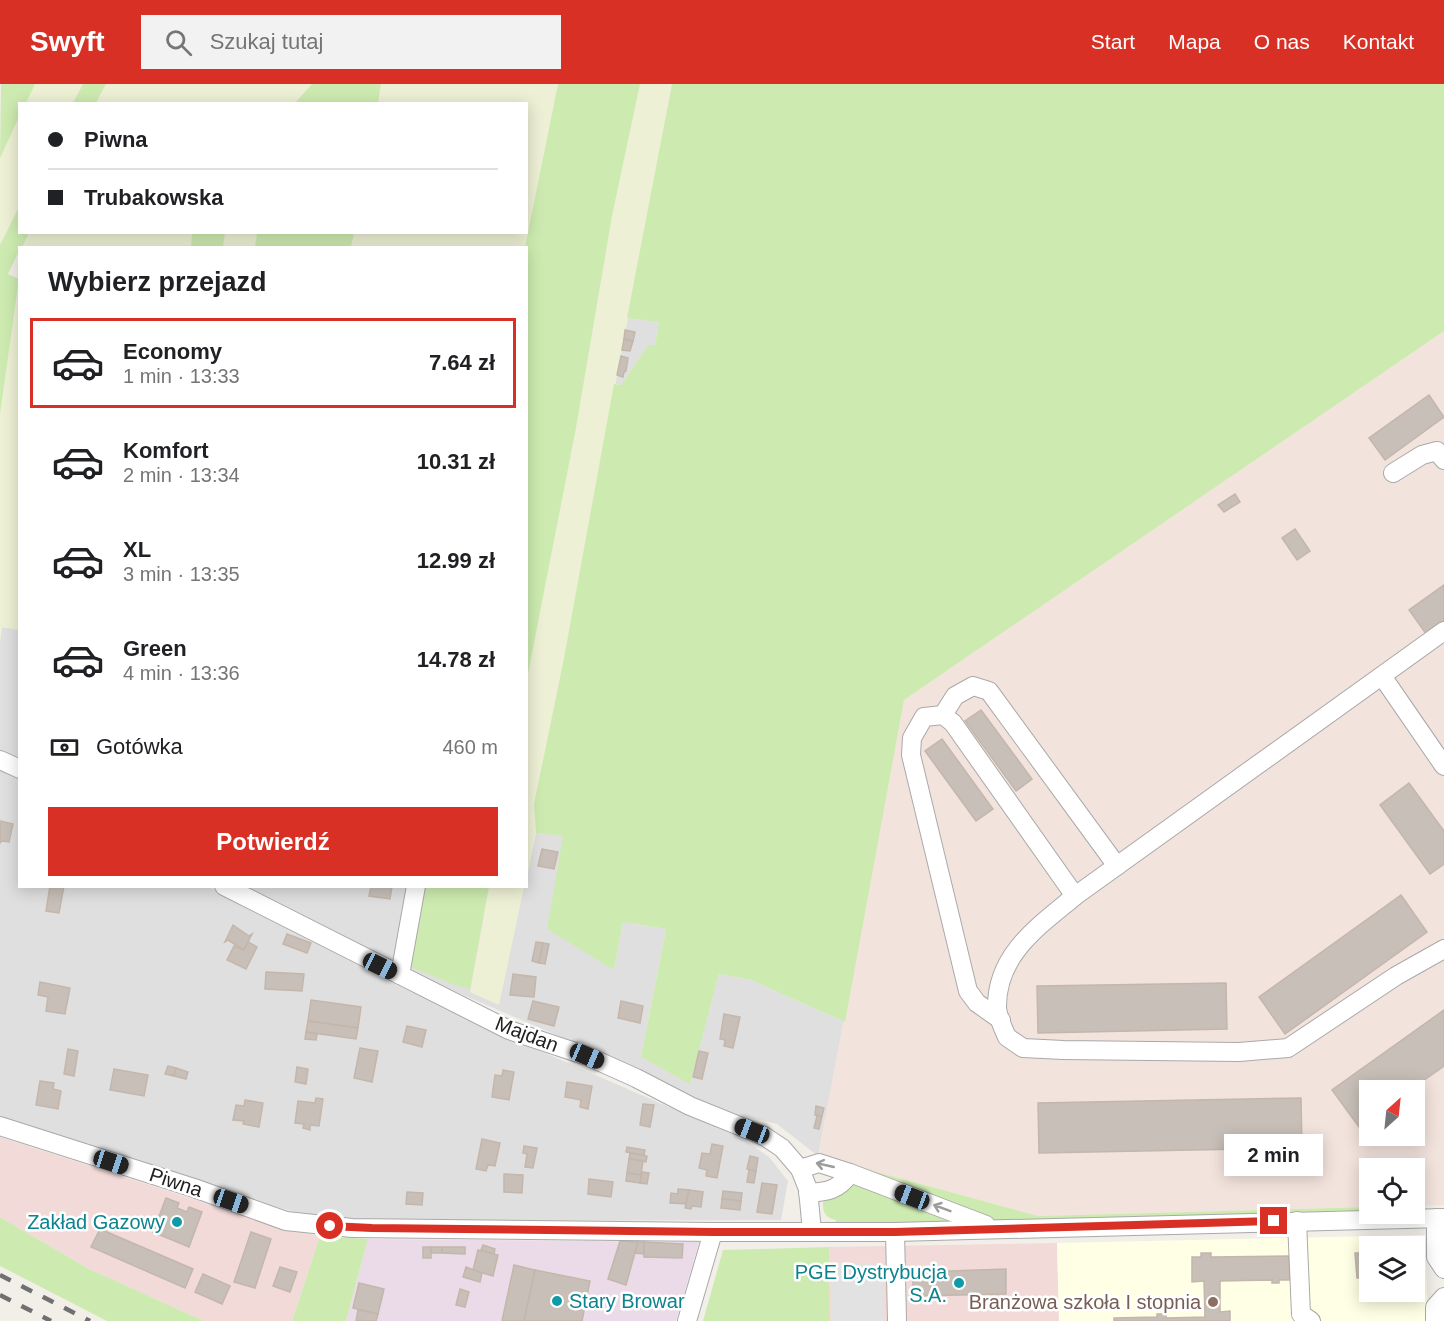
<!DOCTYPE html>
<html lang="pl">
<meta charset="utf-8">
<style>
body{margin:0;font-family:Helvetica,sans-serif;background:#f2f2f2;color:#202124;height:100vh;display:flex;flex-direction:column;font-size:22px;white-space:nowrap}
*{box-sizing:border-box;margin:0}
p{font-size:20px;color:#757577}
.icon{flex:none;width:33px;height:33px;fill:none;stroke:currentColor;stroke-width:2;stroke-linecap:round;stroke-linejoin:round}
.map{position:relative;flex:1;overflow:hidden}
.drawer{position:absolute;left:18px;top:162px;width:510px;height:642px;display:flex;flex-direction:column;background:#fff;border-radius:0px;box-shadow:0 3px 15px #0003}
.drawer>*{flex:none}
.top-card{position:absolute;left:18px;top:18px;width:510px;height:132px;border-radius:0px;box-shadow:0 3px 15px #0003;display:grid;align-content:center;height:132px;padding:0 30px;background:#fff}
.needle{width:39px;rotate:27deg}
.buttons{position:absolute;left:1359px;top:996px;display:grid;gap:12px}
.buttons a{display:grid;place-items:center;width:66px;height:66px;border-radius:0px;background:#fff;box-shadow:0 3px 15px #0003;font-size:30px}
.end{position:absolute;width:27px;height:27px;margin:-14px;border:8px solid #d93025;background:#fff;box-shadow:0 0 0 3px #fff}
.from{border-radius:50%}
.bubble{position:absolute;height:42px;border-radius:0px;background:#fff;box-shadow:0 3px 15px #0003;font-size:20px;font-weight:700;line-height:42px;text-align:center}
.car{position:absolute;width:18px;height:36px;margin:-18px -9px;border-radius:8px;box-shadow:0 0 4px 2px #0007;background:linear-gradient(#222 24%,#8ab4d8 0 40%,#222 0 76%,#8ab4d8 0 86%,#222 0)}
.top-card b{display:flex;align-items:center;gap:21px;height:57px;font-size:22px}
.top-card b+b{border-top:2px solid #e0e0e0}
.top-card i{width:15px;height:15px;background:#202124}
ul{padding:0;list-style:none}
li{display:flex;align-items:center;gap:18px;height:90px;margin:0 12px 9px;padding:0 18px;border:3px solid transparent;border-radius:0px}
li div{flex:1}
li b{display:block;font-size:22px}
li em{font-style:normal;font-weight:700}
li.current{border-color:#d93025}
li>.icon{width:54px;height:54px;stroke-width:1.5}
h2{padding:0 30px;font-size:27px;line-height:72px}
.pay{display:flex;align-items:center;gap:15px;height:66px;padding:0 30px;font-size:22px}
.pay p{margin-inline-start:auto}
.primary-button{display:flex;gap:12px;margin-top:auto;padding:12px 30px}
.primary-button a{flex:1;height:69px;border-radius:0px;background:#d93025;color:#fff;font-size:24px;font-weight:700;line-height:69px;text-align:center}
header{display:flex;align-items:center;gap:36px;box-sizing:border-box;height:84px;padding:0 30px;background:#d93025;color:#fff}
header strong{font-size:28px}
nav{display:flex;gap:33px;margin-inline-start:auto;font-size:21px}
.search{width:420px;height:54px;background:#f2f2f2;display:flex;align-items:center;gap:15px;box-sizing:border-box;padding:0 21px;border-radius:0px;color:#757577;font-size:22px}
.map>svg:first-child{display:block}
.residential{fill:#e0dfdf}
.commercial{fill:#f2dad9}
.industrial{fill:#ebdbe8}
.education{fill:#ffffe5;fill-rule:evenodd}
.military{fill:#f3e3dd;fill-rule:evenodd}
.farmland{fill:#eef0d5}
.grass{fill:#cdebb0}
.parking{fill:#e2e2e2}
.building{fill:#c7bfb8;stroke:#c4b6ab;stroke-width:1.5}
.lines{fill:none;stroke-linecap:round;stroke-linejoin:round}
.minor-casing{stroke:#a9a9a9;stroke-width:20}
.minor{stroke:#fff;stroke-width:18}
.rail{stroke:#707070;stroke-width:4.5;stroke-dasharray:12 12;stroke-linecap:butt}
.oneway{stroke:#9c9c9c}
.route{stroke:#d93025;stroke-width:8}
.culture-dot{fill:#0f9aa8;stroke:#fff;stroke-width:2}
.education-dot{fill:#8d6e63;stroke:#fff;stroke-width:2}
.labels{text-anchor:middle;stroke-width:5;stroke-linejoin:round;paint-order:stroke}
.street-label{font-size:20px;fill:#222;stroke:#fff}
.culture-label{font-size:20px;fill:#0d838f;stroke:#fff;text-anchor:end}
.education-label{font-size:20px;fill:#785e54;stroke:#fff;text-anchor:end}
</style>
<header>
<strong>Swyft</strong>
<div class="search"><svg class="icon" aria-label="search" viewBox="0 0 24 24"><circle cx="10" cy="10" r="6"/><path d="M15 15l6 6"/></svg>Szukaj tutaj</div>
<nav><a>Start</a><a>Mapa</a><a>O nas</a><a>Kontakt</a></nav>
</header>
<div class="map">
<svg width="1444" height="1237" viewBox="0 0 1444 1237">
<rect width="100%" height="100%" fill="#f2efe9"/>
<!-- residential -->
<g class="residential">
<path d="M627 234 659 238 655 261H648L621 301 614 300Z"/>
<path d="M2 543 19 546V678L0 669V557Z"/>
<path d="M0 682 19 691 20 802 209 803 244 823 391 898 501 950 745 1056 769 1073 788 1097 781 1136 346 1137 295 1128 219 1107 33 1046 0 1032Z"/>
<path d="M536 749 563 751 614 886 623 838 666 845 641 973 690 999 719 890 751 896 845 938 818 1072 777 1040 718 1026 613 975 409 888 246 803H421L410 882 524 803 526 802 527 791Z"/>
</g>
<!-- commercial -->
<g class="commercial">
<path d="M0 1053 286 1145 320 1152 292 1237H204L87 1184 0 1133Z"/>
<path d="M1057 1159 1059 1237H830L829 1163Z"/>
</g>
<!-- industrial -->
<path class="industrial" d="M368 1155 699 1158 676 1237H346Z"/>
<!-- education -->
<path class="education" d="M1425 1151 1428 1237H1059L1057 1159ZM1370 1162H1414V1208H1370Z"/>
<!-- military -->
<path class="military" d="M1444 247V1121L1415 1122 1414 1084H1370L1369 1123 1038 1132 818 1072 904 616ZM1370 1006H1414V1052H1370Z"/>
<!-- farmland -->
<g class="farmland">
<path d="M35 0H83L73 19 26 20Z"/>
<path d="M106 0H312L295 19 96 20Z"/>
<path d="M381 0H558L525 163 351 164 354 149 526 148V20L378 19Z"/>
<path d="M640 0H672L564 574 534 720 536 749 527 793V595L576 344 612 132Z"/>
<path d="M19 33V123L0 161V74Z"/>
<path d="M29 149H192L191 163 22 164Z"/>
<path d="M225 149H257L255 163 223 164Z"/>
<path d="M19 195V546L2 543 0 557V330Z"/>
<path d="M489 803H524L499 921 470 908Z"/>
</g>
<!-- grass -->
<g class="grass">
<path d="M1 0H35L26 19 20 20 19 33 0 74Z"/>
<path d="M83 0H106L96 19H73Z"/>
<path d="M312 0H381L378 19H295Z"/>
<path d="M558 0H640L612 132 576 344 527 595 525 163Z"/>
<path d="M672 0H1444V247L904 616 845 938 751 896 719 890 690 1000 641 973 666 845 623 838 614 886 547 845 563 752 536 749 534 720 564 574 614 300 621 301 648 261H655L659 238 627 234Z"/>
<path d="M19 123 20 148 29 149 22 163 20 164 19 167 8 190 19 195 0 330V161Z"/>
<path d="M192 149H225L223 163H191Z"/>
<path d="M257 149V148L354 149 351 163H255Z"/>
<path d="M421 803H489L470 905 449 899 409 882Z"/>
<path d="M818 1072 1038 1132 1369 1123V1128L1000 1137Z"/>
<path d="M853 1099 958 1137 835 1140 836 1136C826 1135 822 1127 823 1118L830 1115 829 1112Z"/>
<path d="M0 1133 87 1184 204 1237H107L0 1182Z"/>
<path d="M320 1152 368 1155 346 1237H292Z"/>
<path d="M829 1163 830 1237H703L723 1166Z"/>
</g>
<!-- parking -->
<path class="parking" d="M831 1179H882L884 1237H831Z"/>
<!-- building -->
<g class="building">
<path d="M625 246 635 248 633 257 624 255Z"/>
<path d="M624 255 633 257 630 267 622 266Z"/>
<path d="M621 272 628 274 626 287 624 288 623 293 617 291Z"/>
<path d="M1429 311 1444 333 1385 376 1369 354Z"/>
<path d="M1235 410 1240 418 1224 428 1218 421Z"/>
<path d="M1295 445 1310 467 1297 476 1282 454Z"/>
<path d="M1444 501V543L1429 554 1409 526Z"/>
<path d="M981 626 1032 695 1016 707 965 637Z"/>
<path d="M942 655 993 725 976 737 925 667Z"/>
<path d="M1409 699 1444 747V780L1430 790 1380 721Z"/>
<path d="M0 737 13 740 9 758 2 757 0 759Z"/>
<path d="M542 765 558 768 554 785 538 782Z"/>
<path d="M50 802H64L59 829 46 827Z"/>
<path d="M371 802H392L390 815 369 812Z"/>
<path d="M1401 811 1427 848 1285 950 1259 913Z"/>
<path d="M233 841 249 852 252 850 244 866 228 856 225 858Z"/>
<path d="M287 850 311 859 307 869 283 860Z"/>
<path d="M248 858 257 863 246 885 227 876 234 862 244 866Z"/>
<path d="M536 858 543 859 539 879 532 877Z"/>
<path d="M543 859 549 860 545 880 539 879Z"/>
<path d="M266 888 304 890 302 907 265 905Z"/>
<path d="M513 890 536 893 534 913 510 911Z"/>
<path d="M40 898 70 904 65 930 46 927 48 913 38 911Z"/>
<path d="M1226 899 1227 945 1038 949 1037 902Z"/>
<path d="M311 916 361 923 358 944 308 937Z"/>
<path d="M533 917 559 923 554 942 528 935Z"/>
<path d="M621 917 643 922 640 939 618 934Z"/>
<path d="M1444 926V982L1410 1006H1370V1036L1359 1043 1332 1006Z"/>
<path d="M724 930 740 933 733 964 724 962 725 956 720 955Z"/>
<path d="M308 937 358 944 356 955 306 948Z"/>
<path d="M407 942 426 946 422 963 403 958Z"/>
<path d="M306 948 317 950 316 956 305 955Z"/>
<path d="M360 964 378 967 372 998 354 994Z"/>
<path d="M68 965 78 967 74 992 64 990Z"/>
<path d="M699 967 708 969 702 995 693 993Z"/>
<path d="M168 982 176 984 174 992 165 990Z"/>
<path d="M297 983 308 985 306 1000 295 998Z"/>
<path d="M176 984 188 988 186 995 174 992Z"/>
<path d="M114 985 148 991 144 1012 110 1006Z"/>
<path d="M503 986 514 988 509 1016 492 1013 495 991 502 992Z"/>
<path d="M40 997 54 999 53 1005 61 1007 58 1025 36 1021Z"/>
<path d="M567 998 592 1002 588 1025 580 1023 581 1016 565 1013Z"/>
<path d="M316 1014 323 1015 319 1042 310 1041V1046L303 1044 304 1040 295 1039 298 1017 315 1019Z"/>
<path d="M1301 1014 1302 1064 1039 1069 1038 1019Z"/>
<path d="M245 1016 263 1019 259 1043 243 1040 244 1037 233 1036 236 1021 244 1022Z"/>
<path d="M643 1020 654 1021 650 1043 640 1041Z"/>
<path d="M816 1022 824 1024 822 1032 815 1031Z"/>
<path d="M817 1032H822L819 1045 814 1044Z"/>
<path d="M482 1055 500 1059 495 1082 488 1081 486 1087 476 1085Z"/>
<path d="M712 1060 723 1062 717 1094 706 1092 707 1086 699 1084 702 1069 710 1070Z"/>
<path d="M524 1062 537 1064 533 1084 525 1083 527 1070 523 1069Z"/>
<path d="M627 1063 645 1066 644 1071 626 1068Z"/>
<path d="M630 1069 647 1072 646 1078 629 1075Z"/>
<path d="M750 1072 758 1074 756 1087 747 1085Z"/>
<path d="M629 1075 643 1077 641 1091 627 1089Z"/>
<path d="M749 1086 756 1087 754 1099 747 1098Z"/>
<path d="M642 1088 649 1089 647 1100 640 1099Z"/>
<path d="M627 1089 641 1091 640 1099 626 1097Z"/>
<path d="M504 1090 523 1091 522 1109 504 1108Z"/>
<path d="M589 1095 613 1098 611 1113 588 1110Z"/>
<path d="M762 1099 777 1101 772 1130 757 1128Z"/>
<path d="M678 1105 689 1106 687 1120 670 1119 671 1109 678 1110Z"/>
<path d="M689 1106 703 1108 701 1123 692 1122 691 1125 685 1124Z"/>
<path d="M723 1107 742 1109 741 1117 722 1115Z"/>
<path d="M407 1108 423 1109 422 1121 406 1120Z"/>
<path d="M166 1114 179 1119 177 1124 187 1128 189 1123 202 1128 189 1163 153 1148Z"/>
<path d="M722 1115 741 1117 740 1126 721 1124Z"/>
<path d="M100 1145 193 1185 185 1204 91 1163Z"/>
<path d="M251 1148 271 1155 255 1204 234 1198Z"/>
<path d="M620 1157 638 1158 626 1201 608 1195Z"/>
<path d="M638 1158H644V1170L635 1169Z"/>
<path d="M644 1158 683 1160 682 1174 644 1173Z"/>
<path d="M483 1161 495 1165 494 1170 481 1166Z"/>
<rect x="423" y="1163" width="8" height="11"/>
<rect x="431" y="1163" width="11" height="6"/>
<path d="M442 1163H465V1170L442 1169Z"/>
<path d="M478 1166 498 1171 493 1192 473 1186Z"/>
<path d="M1362 1167H1368L1370 1169V1194H1357L1355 1169H1363Z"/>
<path d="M1201 1169H1211V1173L1289 1172 1290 1196H1279V1199H1272V1196L1220 1197V1228L1230 1227V1237H1114V1234L1157 1233V1230H1166V1234L1205 1233 1204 1197 1192 1198V1173H1201Z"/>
<path d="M514 1181 535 1186 524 1237H502Z"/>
<path d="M280 1183 297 1188 290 1208 273 1202Z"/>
<path d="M466 1183 482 1189 480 1198 463 1193Z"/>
<path d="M917 1184 921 1185V1188L1006 1185V1210L913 1212V1188Z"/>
<path d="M535 1186 590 1197 582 1237H524Z"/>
<path d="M203 1190 230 1202 222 1220 195 1208Z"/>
<path d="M359 1199 384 1205 378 1230 353 1224Z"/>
<path d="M460 1205 469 1208 465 1223 456 1221Z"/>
<path d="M358 1226 378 1230 376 1237H356Z"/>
</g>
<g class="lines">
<defs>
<g id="minor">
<path d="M1393 389 1422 371 1437 367 1444 376"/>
<path d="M1444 547 1075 812C1039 842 997 870 997 922 997 932 1003 944 1007 953L1023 964 1063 966 1239 968 1288 964 1396 892 1444 865"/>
<path d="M1382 592 1444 682"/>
<path d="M943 631 955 612 973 602 989 607 1117 782"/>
<path d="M0 676 20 685"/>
<path d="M224 802 509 946 587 972 636 994 690 1022 764 1052 782 1064 800 1085 808 1105 812 1148"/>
<path d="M400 891 416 802"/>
<path d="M1001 936 977 919 968 907 911 671 912 654 924 633 943 631 953 639 1075 812"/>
<path d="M0 1042 194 1104 286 1137 352 1144 713 1148H895L1444 1134"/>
<path d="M800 1085 819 1079 850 1089"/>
<path d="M808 1109C827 1108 839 1106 850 1089L986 1141"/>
<path d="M1436 1134V1173L1444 1185"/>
<path d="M1297 1137 1301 1230 1311 1237"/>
<path d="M895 1148 897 1237"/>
<path d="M687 1237 713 1148"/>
<path d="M1435 1237V1223L1444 1213"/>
</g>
</defs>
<!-- minor casing -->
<use href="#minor" class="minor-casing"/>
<!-- minor -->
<use href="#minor" class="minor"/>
<!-- rail -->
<g class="rail">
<path d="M0 1191 90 1237"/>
<path d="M0 1211 51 1237"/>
</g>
</g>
<!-- one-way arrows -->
<defs><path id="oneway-shaft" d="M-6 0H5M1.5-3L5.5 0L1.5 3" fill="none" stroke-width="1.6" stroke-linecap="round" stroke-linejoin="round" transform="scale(1.5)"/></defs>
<g class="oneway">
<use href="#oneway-shaft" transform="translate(825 1081) rotate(-167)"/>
<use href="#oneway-shaft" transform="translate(942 1124) rotate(-159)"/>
</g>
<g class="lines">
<!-- route -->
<path class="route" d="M330 1142 372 1144 713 1148H895L1274 1137"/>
</g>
<!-- markers -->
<g class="culture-dot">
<circle cx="177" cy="1138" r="6"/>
<circle cx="959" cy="1199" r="6"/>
<circle cx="557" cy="1217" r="6"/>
</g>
<circle class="education-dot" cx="1213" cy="1218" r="6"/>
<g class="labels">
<!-- street labels -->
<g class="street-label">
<text transform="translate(527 950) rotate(21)" y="7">Majdan</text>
<text transform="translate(176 1098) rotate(18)" y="7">Piwna</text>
</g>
<!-- culture labels -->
<g class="culture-label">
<text x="165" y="1145">Zakład Gazowy</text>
<text x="947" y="1195">PGE Dystrybucja<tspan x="947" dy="23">S.A.</tspan></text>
<text x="569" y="1224" text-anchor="start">Stary Browar</text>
</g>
<!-- education labels -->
<g class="education-label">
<text x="1201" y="1225">Branżowa szkoła I stopnia</text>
</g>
</g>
</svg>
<div class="buttons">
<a><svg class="needle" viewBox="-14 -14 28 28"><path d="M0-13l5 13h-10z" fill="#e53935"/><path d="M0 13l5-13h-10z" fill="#757577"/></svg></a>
<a><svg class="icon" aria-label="locate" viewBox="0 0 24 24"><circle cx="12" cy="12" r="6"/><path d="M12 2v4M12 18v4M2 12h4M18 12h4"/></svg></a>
<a><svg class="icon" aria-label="layers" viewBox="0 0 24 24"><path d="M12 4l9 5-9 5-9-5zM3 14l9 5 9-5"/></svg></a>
</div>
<i class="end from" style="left:330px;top:1142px"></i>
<i class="end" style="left:1274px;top:1137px"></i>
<div class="bubble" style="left:1224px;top:1050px;width:99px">2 min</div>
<i class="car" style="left:380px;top:882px;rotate:116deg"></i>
<i class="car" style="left:587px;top:972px;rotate:113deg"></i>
<i class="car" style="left:752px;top:1047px;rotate:291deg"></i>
<i class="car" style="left:111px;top:1078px;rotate:108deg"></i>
<i class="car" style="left:912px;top:1113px;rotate:291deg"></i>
<i class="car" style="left:231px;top:1117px;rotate:109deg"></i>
<div class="top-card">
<b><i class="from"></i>Piwna</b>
<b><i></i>Trubakowska</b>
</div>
<section class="drawer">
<h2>Wybierz przejazd</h2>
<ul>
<li class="current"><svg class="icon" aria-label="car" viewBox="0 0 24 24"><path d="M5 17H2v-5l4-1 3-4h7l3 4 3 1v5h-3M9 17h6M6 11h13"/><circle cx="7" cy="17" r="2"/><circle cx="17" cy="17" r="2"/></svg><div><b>Economy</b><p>1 min · 13:33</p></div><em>7.64 zł</em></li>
<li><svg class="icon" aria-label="car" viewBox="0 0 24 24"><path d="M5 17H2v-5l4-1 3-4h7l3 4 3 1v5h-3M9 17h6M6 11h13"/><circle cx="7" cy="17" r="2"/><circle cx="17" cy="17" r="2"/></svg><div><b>Komfort</b><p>2 min · 13:34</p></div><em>10.31 zł</em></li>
<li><svg class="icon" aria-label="car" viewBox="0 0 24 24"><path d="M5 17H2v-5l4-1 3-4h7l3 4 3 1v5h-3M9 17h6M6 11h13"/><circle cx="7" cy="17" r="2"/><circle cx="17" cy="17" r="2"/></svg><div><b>XL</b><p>3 min · 13:35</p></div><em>12.99 zł</em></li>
<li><svg class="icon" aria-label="car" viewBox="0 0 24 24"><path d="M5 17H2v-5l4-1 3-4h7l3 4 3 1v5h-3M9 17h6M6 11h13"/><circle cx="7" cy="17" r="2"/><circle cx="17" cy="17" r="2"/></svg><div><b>Green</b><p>4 min · 13:36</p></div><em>14.78 zł</em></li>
</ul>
<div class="pay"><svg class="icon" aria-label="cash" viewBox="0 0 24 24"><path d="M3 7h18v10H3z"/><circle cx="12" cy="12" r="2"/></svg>Gotówka<p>460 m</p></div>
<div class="primary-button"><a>Potwierdź</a></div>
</section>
</div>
